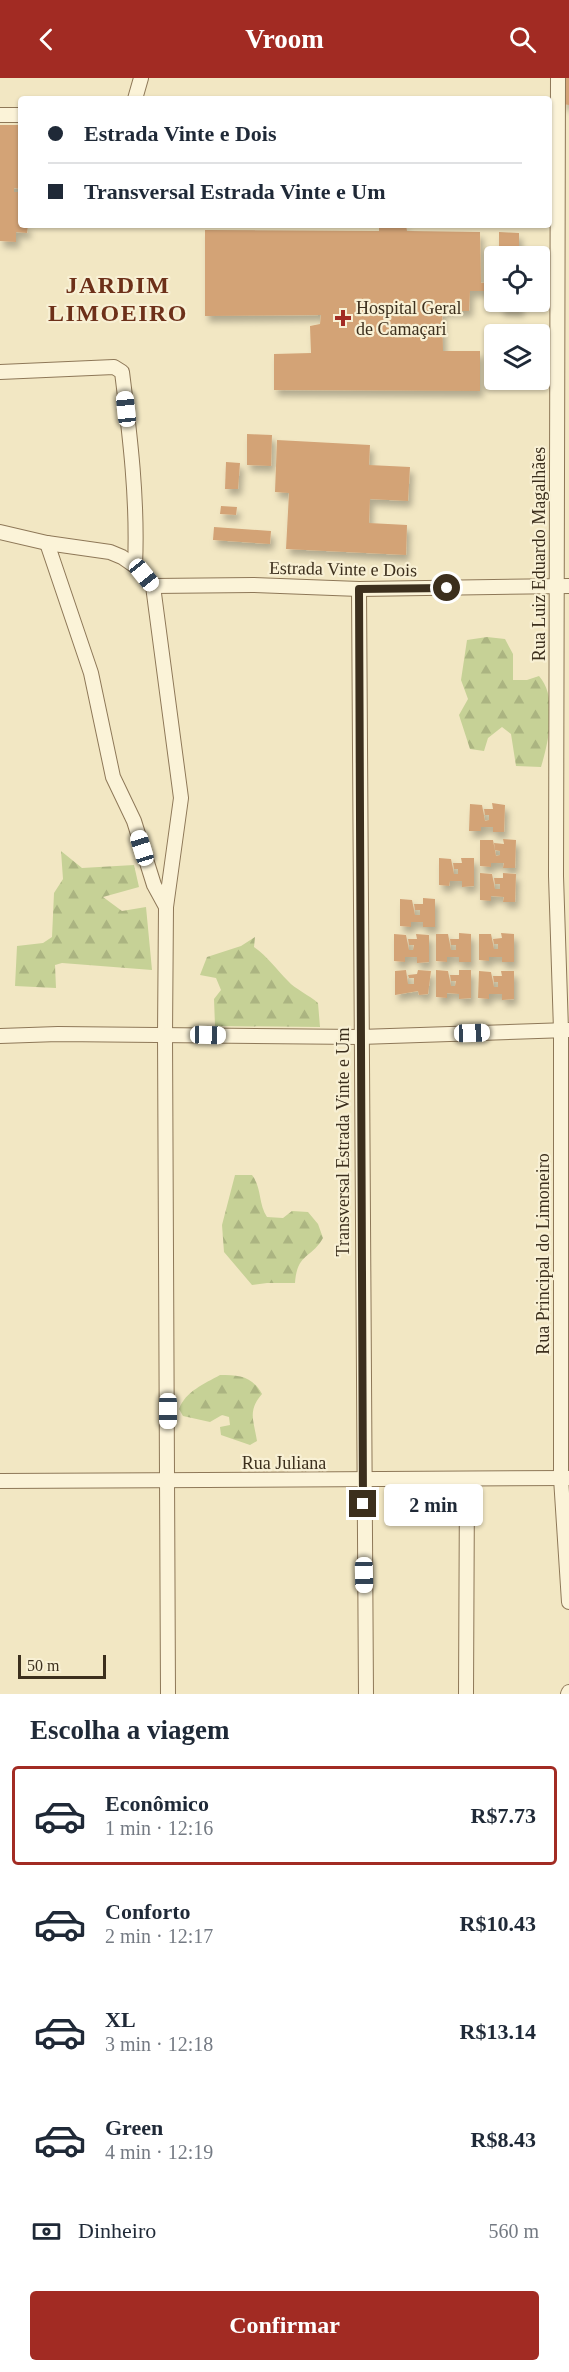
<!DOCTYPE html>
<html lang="pt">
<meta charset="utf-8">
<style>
body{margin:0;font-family:"Times New Roman",serif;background:#f2f2f3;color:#1f2937;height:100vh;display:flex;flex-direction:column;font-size:22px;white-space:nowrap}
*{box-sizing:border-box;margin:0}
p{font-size:20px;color:#747a83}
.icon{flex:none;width:33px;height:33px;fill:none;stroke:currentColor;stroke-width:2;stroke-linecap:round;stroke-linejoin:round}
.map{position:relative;height:1616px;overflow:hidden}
.panel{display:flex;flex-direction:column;background:#fff;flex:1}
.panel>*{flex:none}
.guide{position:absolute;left:18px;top:18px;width:534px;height:132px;border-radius:6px;box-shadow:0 2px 4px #0004;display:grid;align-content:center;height:132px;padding:0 30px;background:#fff}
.buttons{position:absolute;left:484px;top:168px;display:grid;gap:12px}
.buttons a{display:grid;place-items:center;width:66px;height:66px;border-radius:6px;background:#fff;box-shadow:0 2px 4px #0004;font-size:30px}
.scale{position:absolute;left:18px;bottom:15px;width:88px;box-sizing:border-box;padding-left:6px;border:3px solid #3c2f1d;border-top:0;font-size:16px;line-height:21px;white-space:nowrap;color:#3c2f1d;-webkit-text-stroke:4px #f8f0d4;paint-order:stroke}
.end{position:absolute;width:27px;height:27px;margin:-14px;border:8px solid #3c2f1d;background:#fff;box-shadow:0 0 0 3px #fff}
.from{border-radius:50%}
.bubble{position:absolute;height:42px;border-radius:6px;background:#fff;box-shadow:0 2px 4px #0004;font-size:20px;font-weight:700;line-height:42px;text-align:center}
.car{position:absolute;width:18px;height:36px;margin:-18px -9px;border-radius:8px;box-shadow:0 0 4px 2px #0007;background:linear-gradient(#fff 24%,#345 0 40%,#fff 0 76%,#345 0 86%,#fff 0)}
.guide b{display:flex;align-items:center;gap:21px;height:57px;font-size:22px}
.guide b+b{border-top:2px solid #e0e1e3}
.guide i{width:15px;height:15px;background:#1f2937}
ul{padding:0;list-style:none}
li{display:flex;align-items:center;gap:18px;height:99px;margin:0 12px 9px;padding:0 18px;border:3px solid transparent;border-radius:6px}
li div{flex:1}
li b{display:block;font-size:22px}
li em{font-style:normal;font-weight:700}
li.on{border-color:#a22b23}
li>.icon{width:54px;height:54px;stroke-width:1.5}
h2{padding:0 30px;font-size:27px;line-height:72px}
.pay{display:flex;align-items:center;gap:15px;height:66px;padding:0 30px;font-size:22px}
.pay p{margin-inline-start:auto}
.primary-button{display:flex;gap:12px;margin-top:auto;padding:12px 30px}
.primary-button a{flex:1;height:69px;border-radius:6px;background:#a22b23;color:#fff;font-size:24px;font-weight:700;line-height:69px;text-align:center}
header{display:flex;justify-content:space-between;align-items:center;height:78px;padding:0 30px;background:#a22b23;color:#fff;font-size:27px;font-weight:700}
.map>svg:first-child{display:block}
.forest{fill:url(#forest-firs)}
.building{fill:#d3a376;filter:url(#shadow)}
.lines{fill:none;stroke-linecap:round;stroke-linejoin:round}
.street-casing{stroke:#8e7858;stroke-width:16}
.street{stroke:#fbf3d8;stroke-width:14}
.route{stroke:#3c2f1d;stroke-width:8}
.poi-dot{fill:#a22b23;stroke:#f8f0d4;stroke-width:2}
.labels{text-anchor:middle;stroke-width:4.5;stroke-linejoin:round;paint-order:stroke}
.poi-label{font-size:18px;fill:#3c2f1d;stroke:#f8f0d4;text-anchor:start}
.street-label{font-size:18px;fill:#3c2f1d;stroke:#f8f0d4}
.district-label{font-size:24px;font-weight:bold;letter-spacing:1.5px;fill:#6d3019;stroke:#f8f0d4}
</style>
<header><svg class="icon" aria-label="back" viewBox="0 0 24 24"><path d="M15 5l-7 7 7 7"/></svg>Vroom<svg class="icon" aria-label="search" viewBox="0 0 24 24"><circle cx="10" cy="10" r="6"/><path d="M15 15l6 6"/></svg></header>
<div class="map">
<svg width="569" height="1616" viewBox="0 0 569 1616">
<defs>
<pattern id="forest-firs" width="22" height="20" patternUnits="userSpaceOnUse" patternTransform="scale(1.5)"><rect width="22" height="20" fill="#c6d196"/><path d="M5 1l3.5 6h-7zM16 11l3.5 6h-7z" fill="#abb481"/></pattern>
<filter id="shadow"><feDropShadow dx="3.5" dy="6" stdDeviation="3" flood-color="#0004"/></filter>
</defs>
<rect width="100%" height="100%" fill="#f2e7c3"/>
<!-- forest -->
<g class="forest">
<path d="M487 559 505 561 513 576V602H527L539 598C558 619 549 663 541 689L516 688 511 656 502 649 488 660 484 673 470 671 459 637 468 621 461 602 467 562Z"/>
<path d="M61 773 82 790 134 787 139 809 103 819 122 833 146 829 152 892 62 885 55 887 56 910 15 908 17 868 43 865 52 859 54 815 63 801Z"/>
<path d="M255 859 254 869C268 879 276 891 288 903 295 911 309 917 318 925L320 949 215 948 214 921 221 912 216 900 200 897 207 879 241 868Z"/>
<path d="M235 1097H252C262 1110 258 1125 267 1139L283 1140 292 1133 308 1134 318 1146 323 1160C311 1181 297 1175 295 1205H267L252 1207 224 1174 222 1147Z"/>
<path d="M220 1297C239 1297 252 1298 262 1316 247 1333 254 1343 257 1363L250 1367 221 1357 220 1349 230 1347 229 1339 222 1337 210 1344 183 1338 179 1331C186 1313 204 1306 220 1297Z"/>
</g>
<!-- building -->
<g class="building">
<path d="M566 0H569V27L562 26Z"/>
<path d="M0 47H21V111L14 110V114H21V147H28L27 155 16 154V164L0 163Z"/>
<path d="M379 147H406L407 153 480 154 481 205 495 204V213H470L469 233H442L443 273H480V313L274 312V276L311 275 310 248 320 246 321 237 205 238V152L379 153Z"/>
<path d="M499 154 519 155V178H499Z"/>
<path d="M500 224H520L521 233 500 232Z"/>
<path d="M247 356 272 357 271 388 247 387Z"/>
<path d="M277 362 370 367 369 387 410 389 408 423 370 421 369 445 407 447 406 477 286 471 289 415 275 414Z"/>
<path d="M226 384 240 385 238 411H225Z"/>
<path d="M221 428 237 429 236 437 220 436Z"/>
<path d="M214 449 271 453 270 466 213 462Z"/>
<path d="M492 725 505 727 504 754H493V749H481V753H469L470 726 482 727 485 743 489 742V737H485L484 731H493Z"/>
<path d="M503 761 516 762 515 790H503L504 785H491V789L480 788V762H493L496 778 500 777V773L495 772 494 765 504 766Z"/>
<path d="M439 780 451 781 454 796H458V791H454L453 785H462L461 780H474V808L462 809V803H450L449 808 439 807Z"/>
<path d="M480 795 492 796 495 811H500V806H495L494 800H503V795L516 796 515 824H503L504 819 491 818V823L480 822Z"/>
<path d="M423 820 435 821V849H423V844H411V849L400 848V821L412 822 415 837H420V832H415L414 826H423Z"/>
<path d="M459 855 471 856V884H459V879H447V884L436 883V856H448L451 872H456V867H451L450 861H459Z"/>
<path d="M501 855 514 856V884H502V879H489V883L479 882V856H491L494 871H498V866H494L493 861 502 860Z"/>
<path d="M394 856 406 857 409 872H413L414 867H409L408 861H417L416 856 429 857V884L417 885V879H405V884L394 883Z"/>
<path d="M406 892 408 906H414V900H409L408 897 417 896 418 892 431 893 428 916 419 917 418 913 395 917V893Z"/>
<path d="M436 892 448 893 451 908H455L456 903H451L450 897H459V892H471V920L459 921V916L447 915V920L436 919Z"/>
<path d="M479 893 491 894 494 909H498V904H494L493 898H502L501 893H514V921L502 922V916H489V921L478 920Z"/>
</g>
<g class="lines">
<defs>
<g id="street">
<path d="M558 0 556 798 561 952V1400L569 1524"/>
<path d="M135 21 141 0"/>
<path d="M0 37H21"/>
<path d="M0 294 114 289 122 294C130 358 138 423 135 488"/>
<path d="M0 454 47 465 110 474 122 479 135 488 153 508"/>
<path d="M47 465 91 595 113 699 134 743 154 807 166 829"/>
<path d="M153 508 181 720 166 829 165 957 168 1616"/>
<path d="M153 508 253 507 359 511 569 508"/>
<path d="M359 511 366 1616"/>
<path d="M0 958 58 956 360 959 568 952"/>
<path d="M0 1403 568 1400"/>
<path d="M466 1616 467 1401"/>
<path d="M568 1616 569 1614"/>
</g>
</defs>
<!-- street casing -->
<use href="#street" class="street-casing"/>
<!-- street -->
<use href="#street" class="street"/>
</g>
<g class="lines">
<!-- route -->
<path class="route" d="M363 1426 359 511 447 510"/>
</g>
<!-- markers -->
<path class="poi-dot" d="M340 231h6v6h6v6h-6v6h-6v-6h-6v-6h6z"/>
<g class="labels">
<!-- poi labels -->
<g class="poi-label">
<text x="356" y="236">Hospital Geral<tspan x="356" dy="21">de Camaçari</tspan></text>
</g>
<!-- street labels -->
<g class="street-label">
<text transform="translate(539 476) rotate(-90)" y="6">Rua Luiz Eduardo Magalhães</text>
<text transform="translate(343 491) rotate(1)" y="6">Estrada Vinte e Dois</text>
<text transform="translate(343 1064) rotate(-90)" y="6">Transversal Estrada Vinte e Um</text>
<text transform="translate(543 1176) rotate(-90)" y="6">Rua Principal do Limoneiro</text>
<text x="284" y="1391">Rua Juliana</text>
</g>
<!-- district labels -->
<g class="district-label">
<text x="118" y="215">JARDIM<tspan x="118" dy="28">LIMOEIRO</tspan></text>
</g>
</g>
</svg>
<div class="buttons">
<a><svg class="icon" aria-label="locate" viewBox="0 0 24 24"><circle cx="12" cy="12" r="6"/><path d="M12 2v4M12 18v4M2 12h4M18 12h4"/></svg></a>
<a><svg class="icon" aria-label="layers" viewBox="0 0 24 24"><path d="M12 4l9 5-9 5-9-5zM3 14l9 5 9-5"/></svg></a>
</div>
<div class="scale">50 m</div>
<i class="end from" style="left:447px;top:510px"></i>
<i class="end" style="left:363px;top:1426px"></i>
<div class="bubble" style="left:384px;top:1406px;width:99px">2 min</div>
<i class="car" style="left:126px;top:331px;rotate:354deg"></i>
<i class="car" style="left:144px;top:497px;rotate:141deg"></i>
<i class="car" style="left:142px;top:770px;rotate:343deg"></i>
<i class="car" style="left:472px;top:955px;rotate:88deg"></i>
<i class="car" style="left:208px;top:957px;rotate:91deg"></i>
<i class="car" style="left:168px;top:1333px;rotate:180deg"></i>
<i class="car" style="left:364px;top:1497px;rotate:179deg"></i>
<div class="guide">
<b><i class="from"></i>Estrada Vinte e Dois</b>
<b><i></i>Transversal Estrada Vinte e Um</b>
</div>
</div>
<section class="panel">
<h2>Escolha a viagem</h2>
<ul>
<li class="on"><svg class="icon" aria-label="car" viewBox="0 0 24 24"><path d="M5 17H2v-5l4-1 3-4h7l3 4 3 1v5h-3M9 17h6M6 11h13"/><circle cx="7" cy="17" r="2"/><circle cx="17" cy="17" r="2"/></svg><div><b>Econômico</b><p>1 min · 12:16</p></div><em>R$7.73</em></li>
<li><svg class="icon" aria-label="car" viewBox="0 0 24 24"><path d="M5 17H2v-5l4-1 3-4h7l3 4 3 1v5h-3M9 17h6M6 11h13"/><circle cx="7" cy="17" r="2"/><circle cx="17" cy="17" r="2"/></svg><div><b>Conforto</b><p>2 min · 12:17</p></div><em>R$10.43</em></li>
<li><svg class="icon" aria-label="car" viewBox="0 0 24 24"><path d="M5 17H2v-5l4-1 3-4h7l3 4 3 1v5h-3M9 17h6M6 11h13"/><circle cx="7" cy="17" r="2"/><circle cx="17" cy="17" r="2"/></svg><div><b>XL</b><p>3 min · 12:18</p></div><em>R$13.14</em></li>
<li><svg class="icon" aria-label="car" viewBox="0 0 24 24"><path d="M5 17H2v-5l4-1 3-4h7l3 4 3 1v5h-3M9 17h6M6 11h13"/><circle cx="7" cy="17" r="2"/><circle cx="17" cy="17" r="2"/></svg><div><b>Green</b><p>4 min · 12:19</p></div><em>R$8.43</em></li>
</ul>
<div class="pay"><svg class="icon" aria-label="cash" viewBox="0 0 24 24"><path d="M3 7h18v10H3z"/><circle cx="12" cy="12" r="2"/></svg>Dinheiro<p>560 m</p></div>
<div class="primary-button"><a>Confirmar</a></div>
</section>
